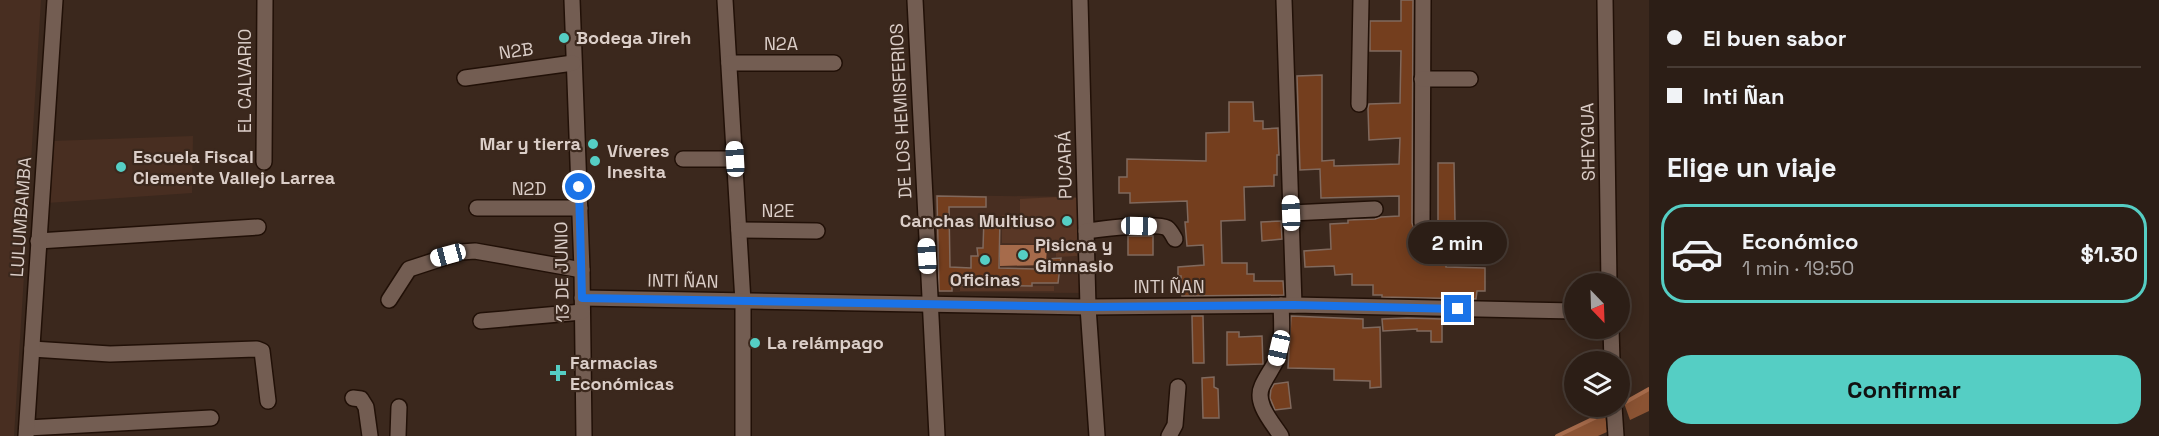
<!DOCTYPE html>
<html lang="es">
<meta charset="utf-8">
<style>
body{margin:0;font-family:"Space Grotesk",sans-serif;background:#382b23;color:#f1f3f6;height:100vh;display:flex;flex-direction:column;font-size:22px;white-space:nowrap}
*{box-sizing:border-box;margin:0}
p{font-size:20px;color:#a6a2a1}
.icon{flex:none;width:33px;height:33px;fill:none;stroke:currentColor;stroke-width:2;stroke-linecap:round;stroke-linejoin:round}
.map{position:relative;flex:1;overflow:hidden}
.sheet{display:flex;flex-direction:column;background:#2c1e16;width:510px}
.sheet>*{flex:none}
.banner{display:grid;align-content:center;height:132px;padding:0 18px;background:#2c1e16}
.needle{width:39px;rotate:157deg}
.fabs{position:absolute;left:1564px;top:273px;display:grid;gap:12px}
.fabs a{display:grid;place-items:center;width:66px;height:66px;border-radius:50%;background:#2c1e16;box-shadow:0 3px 15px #0003,0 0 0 2px #483c35;font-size:30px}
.end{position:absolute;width:27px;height:27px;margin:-14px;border:8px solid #1a73e8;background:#fff;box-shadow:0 0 0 3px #fff}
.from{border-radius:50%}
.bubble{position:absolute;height:42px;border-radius:21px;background:#2c1e16;box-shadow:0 3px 15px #0003,0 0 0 2px #483c35;font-size:20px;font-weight:600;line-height:42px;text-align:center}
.car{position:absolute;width:18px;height:36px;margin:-18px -9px;border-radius:8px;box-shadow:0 0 4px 2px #0007;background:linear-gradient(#fff 24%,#345 0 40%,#fff 0 76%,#345 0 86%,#fff 0)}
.banner b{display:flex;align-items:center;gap:21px;height:57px;font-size:22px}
.banner b+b{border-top:2px solid #483c35}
.banner i{width:15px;height:15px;background:#f1f3f6}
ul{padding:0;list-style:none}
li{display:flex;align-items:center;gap:18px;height:99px;margin:0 12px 9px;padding:0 6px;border:3px solid #483c35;border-radius:24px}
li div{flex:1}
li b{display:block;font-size:22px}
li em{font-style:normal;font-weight:600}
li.selected{border-color:#55cec4}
li>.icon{width:54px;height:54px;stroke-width:1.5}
h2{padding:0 18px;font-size:27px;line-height:72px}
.action{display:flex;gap:12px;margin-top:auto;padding:12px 18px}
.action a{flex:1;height:69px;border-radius:24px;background:#55cec4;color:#111;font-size:24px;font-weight:600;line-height:69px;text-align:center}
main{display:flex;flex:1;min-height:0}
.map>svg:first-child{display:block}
.built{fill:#482e21}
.green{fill:#593726}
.forest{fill:#8b5333}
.water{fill:#a66b4b}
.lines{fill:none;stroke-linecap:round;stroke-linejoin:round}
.stream{stroke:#a66b4b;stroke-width:4}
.building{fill:#743e1e;stroke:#80695d;stroke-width:1.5}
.minor-casing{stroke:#211007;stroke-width:18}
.minor{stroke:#735d52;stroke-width:15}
.route{stroke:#1a73e8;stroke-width:8}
.poi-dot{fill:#55cec4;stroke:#3b281d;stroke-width:2}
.labels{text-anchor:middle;stroke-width:4.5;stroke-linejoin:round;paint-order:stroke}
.poi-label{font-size:18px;font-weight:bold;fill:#dbcec8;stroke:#3b281d;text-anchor:start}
.street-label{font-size:18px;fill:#dbcec8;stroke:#3b281d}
</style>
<main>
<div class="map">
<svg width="1649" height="436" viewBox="0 0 1649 436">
<rect width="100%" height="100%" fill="#3b281d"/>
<!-- built -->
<g class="built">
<path d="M0 0H41L14 436H0Z"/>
<path d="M193 136 192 193 47 203 52 141Z"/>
<path d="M935 195 1082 197 1085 293 938 292Z"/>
</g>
<!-- green -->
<g class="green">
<path d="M1057 197 1077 198V256L1056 257V244L1002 243V215H1020V199Z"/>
<path d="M960 285 1054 286V291H960Z"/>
</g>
<!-- forest -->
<g class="forest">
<path d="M1649 390V411L1630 420 1624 403Z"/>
<path d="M1605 413 1607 432 1598 436H1557Z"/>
</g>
<!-- water -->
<path class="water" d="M1000 245H1047L1046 265 1000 266Z"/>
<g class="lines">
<!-- stream -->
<g class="stream">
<path d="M1624 403 1649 389"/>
<path d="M1557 436 1605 413"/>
</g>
</g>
<!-- building -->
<g class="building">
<path d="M1401 0H1413L1412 223 1415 231V250H1446V267L1485 268V291H1477L1476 299 1382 297V295H1373V285H1352V274L1335 275 1334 266 1305 267 1304 251 1331 249 1330 224 1348 223V220L1375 219 1381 217 1399 216V196L1321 198 1320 169 1300 170 1297 76 1322 75V161L1334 160V166L1399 164 1400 138 1369 140 1368 108 1369 104 1400 103 1401 51H1370V21H1401Z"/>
<path d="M1229 102H1253L1254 121H1263V129L1278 128 1279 155H1277V175H1274V186L1244 187 1245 220 1221 221 1222 263H1247V274H1254V281H1283L1284 295 1182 296 1181 276H1178V267L1204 265 1203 245 1187 246 1185 222H1188L1187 201 1130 203V193H1119V177H1127V159L1206 161V133L1229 132Z"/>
<path d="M1438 163H1454L1455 221H1438Z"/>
<path d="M937 196 986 197V207H949L950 267 971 268V256H978L977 248H983L984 218H1000L999 268 1035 269V267L1048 266V259L1061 258 1058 283H1032V286L952 285V291H939Z"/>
<path d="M1281 221 1282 239 1262 241 1261 222Z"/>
<rect x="1128" y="236" width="25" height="19"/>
<path d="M1192 316H1203L1204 363H1193Z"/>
<path d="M1291 316 1363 319V328L1380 327 1381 387 1370 388V381L1334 380V369L1288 368Z"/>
<path d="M1407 318 1442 319V342H1431V331H1417V329L1383 331 1382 319Z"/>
<path d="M1227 332H1239V337L1262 336 1263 364 1227 365Z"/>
<path d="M1214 377V387L1218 389 1219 418H1203L1202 378Z"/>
<path d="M1288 382 1291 408 1275 410 1270 398 1271 389 1274 384Z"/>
</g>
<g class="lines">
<defs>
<g id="minor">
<path d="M572 0 582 270 584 436"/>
<path d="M725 0 743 302V436"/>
<path d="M915 0 937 436"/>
<path d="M1080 0 1088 307 1097 436"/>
<path d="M1284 0 1294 305"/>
<path d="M1423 0 1422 223 1427 230 1455 231"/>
<path d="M1605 0 1609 284"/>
<path d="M729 63H834"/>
<path d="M465 78 573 63"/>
<path d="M1422 79H1470"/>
<path d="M1359 104 1361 0"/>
<path d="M683 159H735"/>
<path d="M264 162 265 0"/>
<path d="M477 208H580"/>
<path d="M1291 213 1375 209"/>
<path d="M739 230 817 231"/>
<path d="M1086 231C1101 229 1156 222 1167 228 1171 231 1173 236 1175 239"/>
<path d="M38 241 258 227"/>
<path d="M582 298 1088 307 1294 305 1575 311"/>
<path d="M389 300 409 269 461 252 475 251 582 270"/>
<path d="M481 321 582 312"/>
<path d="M1611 328 1612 362"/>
<path d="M32 349 110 354 257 349 262 351 268 401"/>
<path d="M353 398 361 399 366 407 370 436"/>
<path d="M1614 406 1616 436"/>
<path d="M27 428 211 418"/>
<path d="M26 436 55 0"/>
<path d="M398 436 399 407"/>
<path d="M1169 436 1175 425 1178 387"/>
<path d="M1281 436C1272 422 1254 403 1262 386 1266 377 1272 369 1276 361 1283 343 1282 325 1281 305"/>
</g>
</defs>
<!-- minor casing -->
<use href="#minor" class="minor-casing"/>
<!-- minor -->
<use href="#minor" class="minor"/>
</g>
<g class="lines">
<!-- route -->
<path class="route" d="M579 187 582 298 1088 307 1294 305 1458 309"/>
</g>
<!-- markers -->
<g class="poi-dot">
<circle cx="564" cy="38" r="6"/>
<circle cx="593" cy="144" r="6"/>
<circle cx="595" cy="161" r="6"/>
<circle cx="121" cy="167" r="6"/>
<circle cx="1067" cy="221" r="6"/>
<circle cx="1023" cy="255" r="6"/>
<circle cx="985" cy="260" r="6"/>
<circle cx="755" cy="343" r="6"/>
<path d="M555 364h6v6h6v6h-6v6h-6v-6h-6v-6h6z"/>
</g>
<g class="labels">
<!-- poi labels -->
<g class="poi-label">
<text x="576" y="44">Bodega Jireh</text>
<text x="581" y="150" text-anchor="end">Mar y tierra</text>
<text x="607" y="157">Víveres<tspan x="607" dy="21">Inesita</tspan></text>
<text x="133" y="163">Escuela Fiscal<tspan x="133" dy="21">Clemente Vallejo Larrea</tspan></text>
<text x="1055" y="227" text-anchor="end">Canchas Multiuso</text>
<text x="1035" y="251">Pisicna y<tspan x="1035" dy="21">Gimnasio</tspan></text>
<text x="985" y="286" text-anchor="middle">Oficinas</text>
<text x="767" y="349">La relámpago</text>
<text x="570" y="369">Farmacias<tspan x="570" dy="21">Económicas</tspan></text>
</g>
<!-- street labels -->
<g class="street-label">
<text x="781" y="50">N2A</text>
<text transform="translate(516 51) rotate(-8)" y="6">N2B</text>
<text transform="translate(245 81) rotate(-90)" y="6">EL CALVARIO</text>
<text transform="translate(901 111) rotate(-93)" y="6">DE LOS HEMISFERIOS</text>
<text transform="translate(1588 142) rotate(-91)" y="6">SHEYGUA</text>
<text transform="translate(1065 165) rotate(-91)" y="6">PUCARÁ</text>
<text x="529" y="195">N2D</text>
<text x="778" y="217">N2E</text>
<text transform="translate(21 217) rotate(-86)" y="6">LULUMBAMBA</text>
<text transform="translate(562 272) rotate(-91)" y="6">13 DE JUNIO</text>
<text transform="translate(683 281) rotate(1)" y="6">INTI ÑAN</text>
<text x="1169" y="293">INTI ÑAN</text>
</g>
</g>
</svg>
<div class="fabs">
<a><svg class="needle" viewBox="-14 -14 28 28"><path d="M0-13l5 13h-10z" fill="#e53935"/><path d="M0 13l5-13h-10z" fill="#a6a2a1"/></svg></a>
<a><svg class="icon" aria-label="layers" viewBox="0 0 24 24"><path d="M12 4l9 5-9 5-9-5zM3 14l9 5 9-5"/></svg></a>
</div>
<i class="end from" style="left:579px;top:187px"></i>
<i class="end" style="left:1458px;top:309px"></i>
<div class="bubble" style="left:1408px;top:222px;width:99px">2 min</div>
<i class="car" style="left:735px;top:159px;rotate:357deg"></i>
<i class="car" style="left:1291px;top:213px;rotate:358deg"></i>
<i class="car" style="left:1139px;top:226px;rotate:91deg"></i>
<i class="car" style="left:448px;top:255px;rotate:255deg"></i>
<i class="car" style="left:927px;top:256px;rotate:357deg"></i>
<i class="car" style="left:1279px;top:348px;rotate:193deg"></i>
</div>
<section class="sheet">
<div class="banner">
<b><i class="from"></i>El buen sabor</b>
<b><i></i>Inti Ñan</b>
</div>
<h2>Elige un viaje</h2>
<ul>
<li class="selected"><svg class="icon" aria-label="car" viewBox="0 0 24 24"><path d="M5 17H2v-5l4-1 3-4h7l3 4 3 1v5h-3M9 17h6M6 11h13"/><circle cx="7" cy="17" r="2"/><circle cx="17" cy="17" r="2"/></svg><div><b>Económico</b><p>1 min · 19:50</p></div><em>$1.30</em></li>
</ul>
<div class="action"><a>Confirmar</a></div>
</section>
</main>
